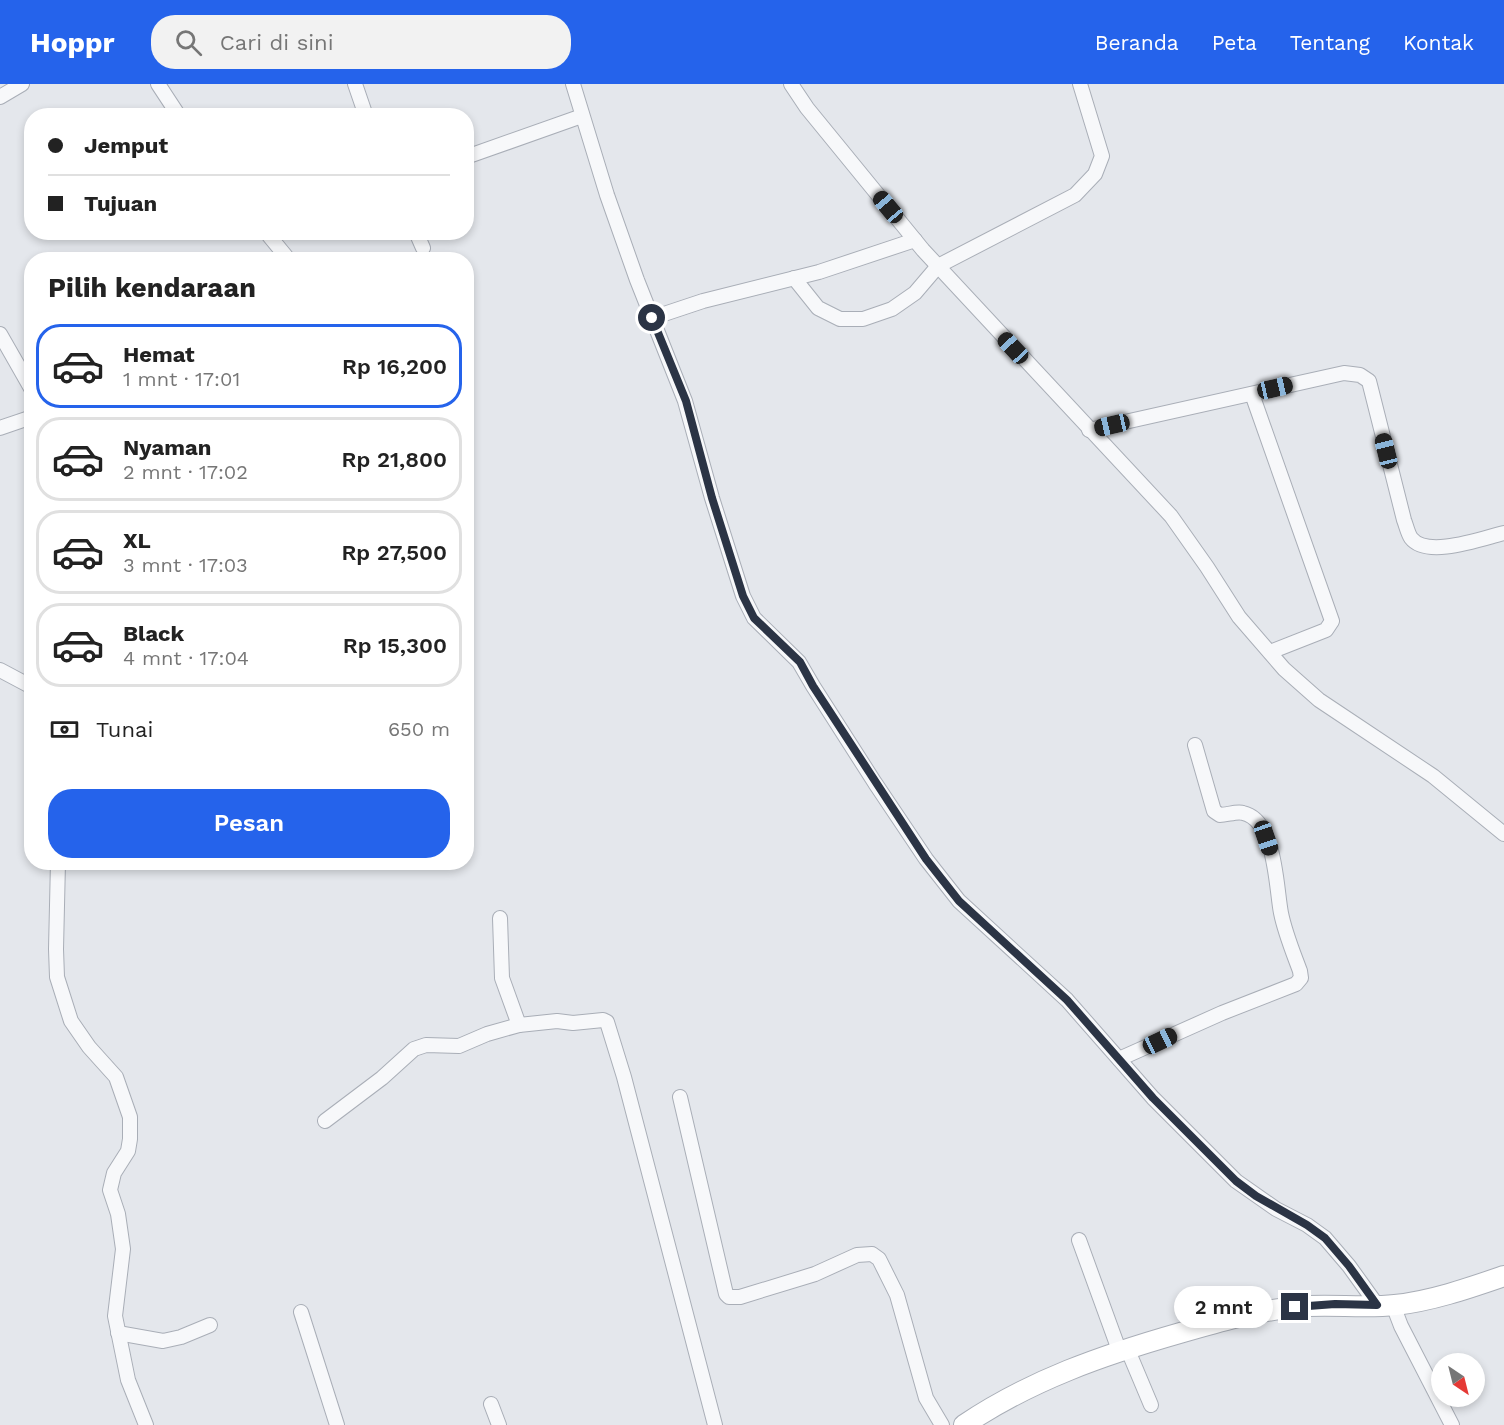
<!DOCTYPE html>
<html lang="id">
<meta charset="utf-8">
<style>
body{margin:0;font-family:"Work Sans",sans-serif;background:#f2f2f2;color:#222;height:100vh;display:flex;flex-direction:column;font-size:22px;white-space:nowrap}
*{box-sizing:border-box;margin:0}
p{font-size:20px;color:#767676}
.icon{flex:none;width:33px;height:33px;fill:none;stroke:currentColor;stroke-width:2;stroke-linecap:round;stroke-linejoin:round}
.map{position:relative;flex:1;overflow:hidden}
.side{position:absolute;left:24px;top:168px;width:450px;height:618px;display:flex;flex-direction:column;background:#fff;border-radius:24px;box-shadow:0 3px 9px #0003}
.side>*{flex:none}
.guide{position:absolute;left:24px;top:24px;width:450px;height:132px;border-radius:24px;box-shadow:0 3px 9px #0003;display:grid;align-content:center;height:132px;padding:0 24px;background:#fff}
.needle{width:39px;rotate:145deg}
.buttons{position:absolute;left:1431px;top:1269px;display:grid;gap:12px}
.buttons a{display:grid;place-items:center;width:54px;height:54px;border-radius:50%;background:#fff;box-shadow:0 3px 9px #0003;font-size:30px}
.end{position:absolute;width:27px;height:27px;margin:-14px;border:8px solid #2b3445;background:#fff;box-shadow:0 0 0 3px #fff}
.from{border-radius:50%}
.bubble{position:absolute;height:42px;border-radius:21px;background:#fff;box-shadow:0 3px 9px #0003;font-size:20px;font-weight:600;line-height:42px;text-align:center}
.car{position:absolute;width:18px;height:36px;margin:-18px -9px;border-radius:8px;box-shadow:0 0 4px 2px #0007;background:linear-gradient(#222 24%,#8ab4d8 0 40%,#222 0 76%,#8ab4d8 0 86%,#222 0)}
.guide b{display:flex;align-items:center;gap:21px;height:57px;font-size:22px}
.guide b+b{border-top:2px solid #e0e0e0}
.guide i{width:15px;height:15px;background:#222}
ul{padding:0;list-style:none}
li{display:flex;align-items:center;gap:18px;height:84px;margin:0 12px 9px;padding:0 12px;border:3px solid #e0e0e0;border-radius:24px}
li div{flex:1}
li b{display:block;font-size:22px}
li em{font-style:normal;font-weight:600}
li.active{border-color:#2563eb}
li>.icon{width:54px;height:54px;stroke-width:1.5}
h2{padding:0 24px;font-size:27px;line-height:72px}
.pay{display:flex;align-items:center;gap:15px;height:66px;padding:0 24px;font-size:22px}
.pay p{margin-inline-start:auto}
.cta{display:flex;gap:12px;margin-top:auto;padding:12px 24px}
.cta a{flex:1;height:69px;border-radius:24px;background:#2563eb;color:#fff;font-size:24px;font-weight:600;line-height:69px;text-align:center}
header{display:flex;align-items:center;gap:36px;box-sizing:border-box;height:84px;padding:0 30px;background:#2563eb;color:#fff}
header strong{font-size:28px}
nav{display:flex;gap:33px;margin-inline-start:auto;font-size:21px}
.search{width:420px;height:54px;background:#f2f2f2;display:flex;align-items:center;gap:15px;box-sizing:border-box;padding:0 21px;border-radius:24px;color:#767676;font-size:22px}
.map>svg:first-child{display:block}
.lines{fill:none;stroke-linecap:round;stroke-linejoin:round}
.street-casing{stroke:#a9aeb7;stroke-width:16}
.secondary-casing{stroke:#a9aeb7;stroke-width:22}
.street{stroke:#f7f8fa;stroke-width:14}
.secondary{stroke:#fff;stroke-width:20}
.route{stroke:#2b3445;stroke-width:8}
</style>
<header>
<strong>Hoppr</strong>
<div class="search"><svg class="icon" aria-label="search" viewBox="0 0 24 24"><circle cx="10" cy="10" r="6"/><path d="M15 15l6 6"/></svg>Cari di sini</div>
<nav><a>Beranda</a><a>Peta</a><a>Tentang</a><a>Kontak</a></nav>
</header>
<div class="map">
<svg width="1504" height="1341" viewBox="0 0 1504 1341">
<rect width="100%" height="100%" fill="#e4e7ec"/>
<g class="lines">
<defs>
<g id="street">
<path d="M158 0 179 32"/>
<path d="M355 0 366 32"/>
<path d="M573 0 607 111 637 196 685 317 712 414 743 512 754 534 799 578 813 602 875 699 926 775 959 817 1067 916 1153 1014 1236 1097 1276 1125 1307 1141 1325 1154 1349 1182 1377 1221"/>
<path d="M791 0 807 24 923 166 1171 432 1207 483 1239 533 1284 585 1319 616 1433 692 1504 750"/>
<path d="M0 13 22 0"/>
<path d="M466 73 582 32"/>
<path d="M266 148 289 176"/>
<path d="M416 148 423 164"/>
<path d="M794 194 818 224 840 235H863L892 225 915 209 938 182 1075 111 1095 90 1102 72 1080 0"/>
<path d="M652 234 703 217 819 188 915 156"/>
<path d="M0 250 32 306"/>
<path d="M1252 310 1332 537 1326 546 1270 568"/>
<path d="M0 344 32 333"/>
<path d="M1089 346 1344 289 1360 291 1369 297 1404 436C1406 441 1408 450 1411 454 1427 475 1483 454 1504 449"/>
<path d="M0 586 32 603"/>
<path d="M58 778 56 865 57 893 71 937 89 963 116 993 130 1033V1055L128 1067 114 1089 110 1106 118 1130 123 1165 115 1232 128 1296 146 1341"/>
<path d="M500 834 502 894 519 941"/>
<path d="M1119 975 1222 929 1296 900 1301 894 1300 887C1293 868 1285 849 1281 829 1276 804 1276 736 1243 729 1237 727 1227 731 1220 731L1214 727 1195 661"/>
<path d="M680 1013 726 1210 729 1213H740L815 1190 857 1171 872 1170 879 1175 897 1211 926 1314 942 1341"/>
<path d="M325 1037 382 994 414 965 426 961 459 962 487 950 519 941 557 937 573 939 603 936 607 938 624 993 715 1341"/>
<path d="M1079 1156 1119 1266"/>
<path d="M1393 1221 1401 1242 1452 1341"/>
<path d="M301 1228 337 1341"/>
<path d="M118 1249 163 1257 181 1253 210 1241"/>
<path d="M1127 1264 1151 1321"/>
<path d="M491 1320 499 1341"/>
</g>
<path id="secondary" d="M964 1341C1031 1296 1103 1271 1180 1249 1218 1238 1256 1227 1295 1223 1328 1219 1362 1225 1395 1221 1432 1217 1469 1204 1504 1192"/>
</defs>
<!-- street casing -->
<use href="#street" class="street-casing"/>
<!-- secondary casing -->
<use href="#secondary" class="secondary-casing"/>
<!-- street -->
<use href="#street" class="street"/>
<!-- secondary -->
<use href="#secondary" class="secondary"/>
</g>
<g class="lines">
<!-- route -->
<path class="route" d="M652 234 686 317 712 414 743 512 754 534 800 578 813 602 926 775 959 817 1067 916 1153 1014 1236 1097 1256 1112 1307 1141 1325 1154 1349 1182 1377 1221 1335 1220 1295 1223"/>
</g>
</svg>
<div class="buttons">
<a><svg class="needle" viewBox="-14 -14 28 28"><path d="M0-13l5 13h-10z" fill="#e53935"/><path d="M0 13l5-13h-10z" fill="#767676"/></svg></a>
</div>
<i class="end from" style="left:652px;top:234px"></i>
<i class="end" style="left:1295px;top:1223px"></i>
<div class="bubble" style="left:1174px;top:1202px;width:99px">2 mnt</div>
<i class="car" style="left:888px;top:123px;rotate:320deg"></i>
<i class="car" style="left:1013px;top:264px;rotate:317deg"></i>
<i class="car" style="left:1275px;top:304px;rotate:77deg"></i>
<i class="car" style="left:1112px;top:341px;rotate:257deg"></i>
<i class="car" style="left:1386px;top:367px;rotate:346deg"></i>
<i class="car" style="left:1266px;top:754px;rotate:161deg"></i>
<i class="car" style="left:1160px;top:957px;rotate:65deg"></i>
<div class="guide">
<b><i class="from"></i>Jemput</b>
<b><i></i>Tujuan</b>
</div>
<section class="side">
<h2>Pilih kendaraan</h2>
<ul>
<li class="active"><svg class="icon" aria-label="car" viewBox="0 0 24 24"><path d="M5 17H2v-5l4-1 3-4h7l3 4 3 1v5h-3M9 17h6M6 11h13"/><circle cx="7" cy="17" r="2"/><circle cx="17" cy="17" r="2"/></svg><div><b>Hemat</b><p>1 mnt · 17:01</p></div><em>Rp 16,200</em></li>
<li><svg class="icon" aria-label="car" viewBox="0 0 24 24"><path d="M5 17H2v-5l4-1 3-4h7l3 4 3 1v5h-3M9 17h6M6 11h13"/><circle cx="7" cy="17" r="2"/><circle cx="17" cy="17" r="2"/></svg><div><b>Nyaman</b><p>2 mnt · 17:02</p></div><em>Rp 21,800</em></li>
<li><svg class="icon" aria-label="car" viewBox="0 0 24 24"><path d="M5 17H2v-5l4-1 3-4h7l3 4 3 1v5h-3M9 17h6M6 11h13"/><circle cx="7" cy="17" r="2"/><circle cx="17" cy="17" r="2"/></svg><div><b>XL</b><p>3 mnt · 17:03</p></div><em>Rp 27,500</em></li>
<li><svg class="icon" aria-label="car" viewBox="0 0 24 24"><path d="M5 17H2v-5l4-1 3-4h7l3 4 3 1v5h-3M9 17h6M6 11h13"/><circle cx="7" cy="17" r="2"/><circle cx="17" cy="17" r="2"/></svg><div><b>Black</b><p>4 mnt · 17:04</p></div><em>Rp 15,300</em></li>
</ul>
<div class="pay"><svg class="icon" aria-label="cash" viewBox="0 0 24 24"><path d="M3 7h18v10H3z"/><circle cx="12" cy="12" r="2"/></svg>Tunai<p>650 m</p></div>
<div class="cta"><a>Pesan</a></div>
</section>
</div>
